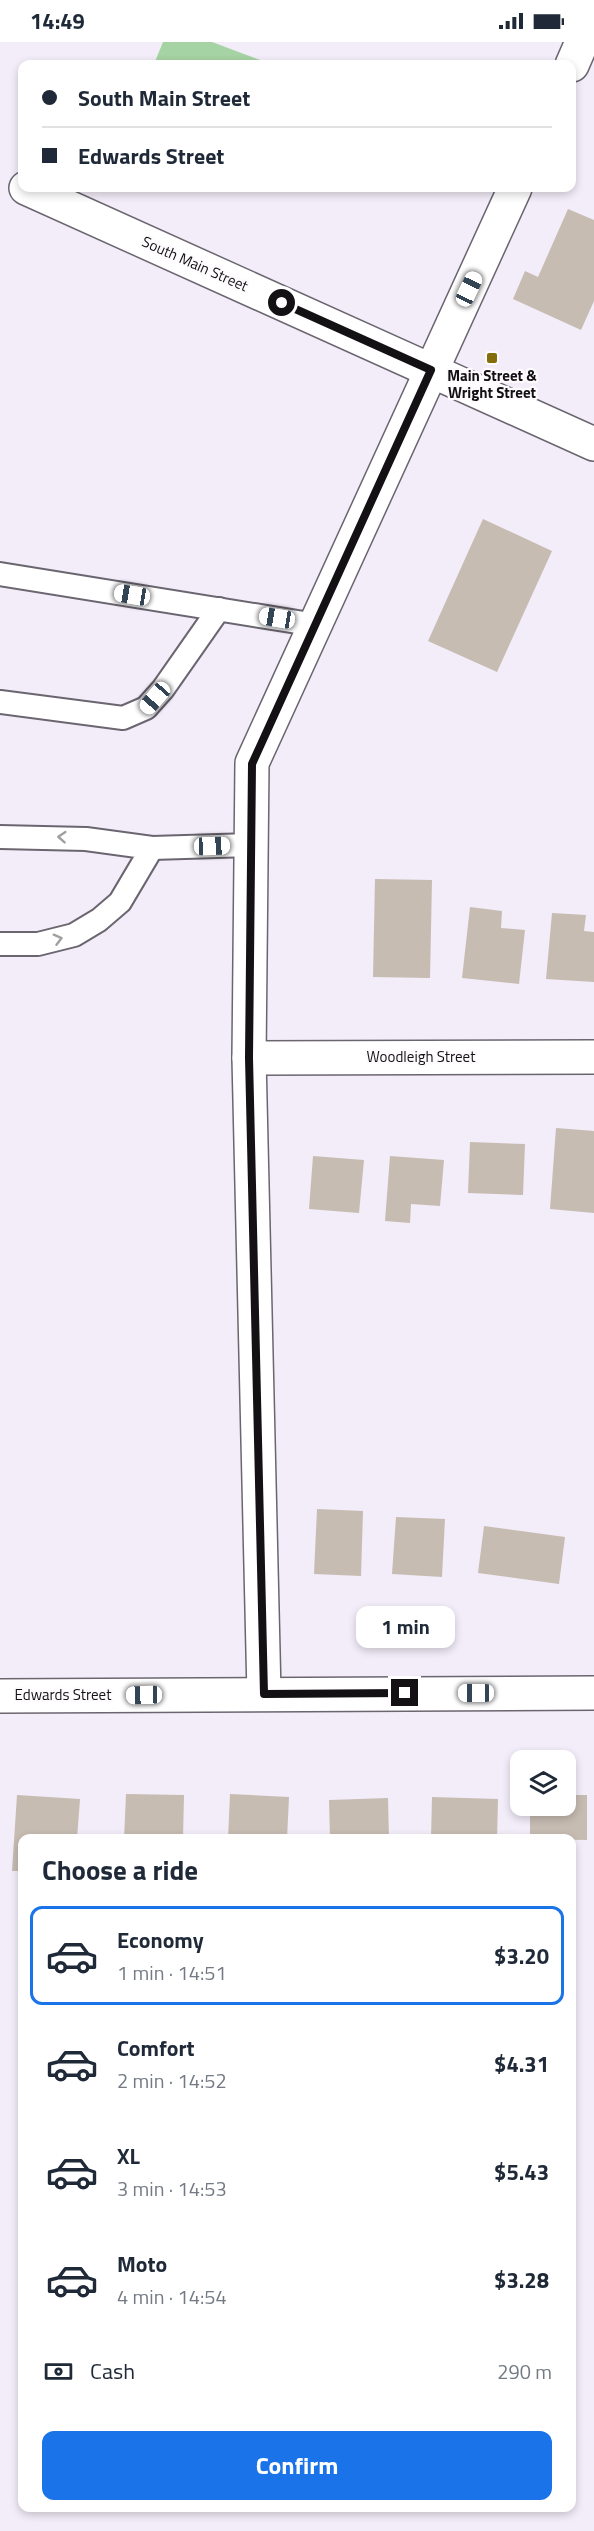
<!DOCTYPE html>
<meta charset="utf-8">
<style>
body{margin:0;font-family:"Titillium Web",sans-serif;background:#f6f6f7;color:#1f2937;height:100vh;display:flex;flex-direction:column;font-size:22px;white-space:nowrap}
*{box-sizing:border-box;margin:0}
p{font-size:20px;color:#747a83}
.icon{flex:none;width:33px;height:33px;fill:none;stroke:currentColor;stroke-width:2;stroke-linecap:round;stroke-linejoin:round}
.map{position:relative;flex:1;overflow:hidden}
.panel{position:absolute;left:18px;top:1792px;width:558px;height:678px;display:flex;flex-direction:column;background:#fff;border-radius:12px;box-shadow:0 3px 9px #0003}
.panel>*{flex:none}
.guide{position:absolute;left:18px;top:18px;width:558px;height:132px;border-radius:12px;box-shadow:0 3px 9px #0003;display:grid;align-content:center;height:132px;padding:0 24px;background:#fff}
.fabs{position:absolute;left:510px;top:1708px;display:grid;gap:12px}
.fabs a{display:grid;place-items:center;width:66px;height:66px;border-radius:12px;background:#fff;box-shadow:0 3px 9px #0003;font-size:30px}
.end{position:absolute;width:27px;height:27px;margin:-14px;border:8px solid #141115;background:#fff;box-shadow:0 0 0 3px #fff}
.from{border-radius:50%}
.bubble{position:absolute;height:42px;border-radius:12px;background:#fff;box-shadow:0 3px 9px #0003;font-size:20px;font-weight:700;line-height:42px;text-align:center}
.car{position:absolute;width:18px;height:36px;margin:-18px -9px;border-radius:8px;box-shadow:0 0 4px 2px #0007;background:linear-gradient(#fff 24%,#345 0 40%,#fff 0 76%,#345 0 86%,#fff 0)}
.guide b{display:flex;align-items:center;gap:21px;height:57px;font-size:22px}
.guide b+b{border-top:2px solid #e0e1e3}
.guide i{width:15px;height:15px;background:#1f2937}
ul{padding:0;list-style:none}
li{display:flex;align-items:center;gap:18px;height:99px;margin:0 12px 9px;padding:0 12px;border:3px solid transparent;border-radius:12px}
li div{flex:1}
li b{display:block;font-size:22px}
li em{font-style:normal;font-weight:700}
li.on{border-color:#1a73e8}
li>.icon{width:54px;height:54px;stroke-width:1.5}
h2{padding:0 24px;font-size:27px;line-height:72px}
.pay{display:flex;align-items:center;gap:15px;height:66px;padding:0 24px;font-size:22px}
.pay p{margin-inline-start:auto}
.cta{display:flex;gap:12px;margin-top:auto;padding:12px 24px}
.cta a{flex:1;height:69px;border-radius:12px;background:#1a73e8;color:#fff;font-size:24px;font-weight:700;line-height:69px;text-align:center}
.status{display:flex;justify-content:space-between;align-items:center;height:42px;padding:0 30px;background:#fff;direction:ltr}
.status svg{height:16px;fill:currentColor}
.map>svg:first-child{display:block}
.green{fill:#a6d3a3}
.building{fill:#c7bcb2}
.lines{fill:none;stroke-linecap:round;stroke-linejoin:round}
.lane-casing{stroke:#6b6570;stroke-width:26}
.street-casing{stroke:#6b6570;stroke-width:36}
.primary-casing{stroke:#6b6570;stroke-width:36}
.lane{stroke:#fff;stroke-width:22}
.street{stroke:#fff;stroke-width:33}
.primary{stroke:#fff;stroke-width:33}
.oneway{stroke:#a1a0a1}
.route{stroke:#141115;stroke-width:8}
.poi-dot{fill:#846e0c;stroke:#fdfbfe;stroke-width:2}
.labels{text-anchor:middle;stroke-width:4.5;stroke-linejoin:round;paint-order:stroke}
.street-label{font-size:15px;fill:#141115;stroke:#fdfbfe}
.poi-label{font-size:15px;font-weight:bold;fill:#141115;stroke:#fdfbfe}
</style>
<div class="status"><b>14:49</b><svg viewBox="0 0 49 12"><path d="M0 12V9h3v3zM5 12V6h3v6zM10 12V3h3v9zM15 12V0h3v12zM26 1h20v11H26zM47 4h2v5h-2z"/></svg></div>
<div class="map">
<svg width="594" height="2489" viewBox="0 0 594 2489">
<rect width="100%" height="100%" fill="#f3ecf9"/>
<!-- green -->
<path class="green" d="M163 0H212L271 22H154Z"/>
<!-- building -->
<g class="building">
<path d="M568 167 594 178V259L581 288 513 257 525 229 538 235Z"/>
<path d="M483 477 552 509 497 630 428 599Z"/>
<path d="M375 837 432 838 430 936 373 935Z"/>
<path d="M470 865 502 869 501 886 525 888 519 942 462 936Z"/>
<path d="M552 871 586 873 584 889 594 890V940L546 937Z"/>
<path d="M556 1086 594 1089V1171L550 1167Z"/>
<path d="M470 1100 525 1102 523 1153 468 1151Z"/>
<path d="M313 1114 364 1118 359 1171 309 1167Z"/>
<path d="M390 1114 444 1118 440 1164 411 1162 410 1181 385 1179Z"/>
<path d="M317 1467 363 1469 361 1534 314 1532Z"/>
<path d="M396 1475 445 1477 442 1535 392 1532Z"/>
<path d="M484 1484 565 1495 559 1542 478 1531Z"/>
<path d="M126 1752 184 1753 183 1797H124Z"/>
<path d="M230 1752 289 1755 287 1797H228Z"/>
<path d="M17 1753 80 1757 77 1797H22V1829H12Z"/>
<path d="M566 1753H587V1798L530 1797V1764H566Z"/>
<path d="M432 1755 498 1757 497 1797H431Z"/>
<path d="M388 1756 389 1797H330L329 1758Z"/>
</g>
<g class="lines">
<defs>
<g id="lane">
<path d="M0 532 316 583"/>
<path d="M0 660 123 676 146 666 163 647 219 567"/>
<path d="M0 795 86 797 152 806 120 860 99 878 74 893 38 902H0"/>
<path d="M152 806 251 803"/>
</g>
<g id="street">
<path d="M572 23 582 0"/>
<path d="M249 1016 594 1015"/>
<path d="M264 1652 249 1016 252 721 515 146"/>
<path d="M0 1654 594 1651"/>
</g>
<path id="primary" d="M26 146 594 402"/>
</defs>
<!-- lane casing -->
<use href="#lane" class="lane-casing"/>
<!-- street casing -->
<use href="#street" class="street-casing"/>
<!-- primary casing -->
<use href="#primary" class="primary-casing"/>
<!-- lane -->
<use href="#lane" class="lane"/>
<!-- street -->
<use href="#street" class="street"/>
<!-- primary -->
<use href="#primary" class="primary"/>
</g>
<!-- one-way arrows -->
<defs><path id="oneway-chevron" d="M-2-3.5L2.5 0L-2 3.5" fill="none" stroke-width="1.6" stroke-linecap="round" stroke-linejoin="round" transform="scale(1.5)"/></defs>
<g class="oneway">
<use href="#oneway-chevron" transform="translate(62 795) rotate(-176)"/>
<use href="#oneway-chevron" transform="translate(58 897) rotate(-15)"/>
</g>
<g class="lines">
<!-- route -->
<path class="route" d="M282 261 431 328 252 722 249 1016 264 1652 405 1651"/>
</g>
<!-- markers -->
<rect class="poi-dot" x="486" y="310" width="12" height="12" rx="3"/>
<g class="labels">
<!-- street labels -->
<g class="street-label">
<text transform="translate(195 222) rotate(24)" y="5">South Main Street</text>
<text x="421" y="1020">Woodleigh Street</text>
<text x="63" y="1658">Edwards Street</text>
</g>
<!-- poi labels -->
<g class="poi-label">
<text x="492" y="339">Main Street &amp;<tspan x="492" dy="17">Wright Street</tspan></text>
</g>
</g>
</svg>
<div class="fabs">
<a><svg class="icon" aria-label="layers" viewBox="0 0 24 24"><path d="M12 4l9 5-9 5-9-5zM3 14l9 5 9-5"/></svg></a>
</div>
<i class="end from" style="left:282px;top:261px"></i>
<i class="end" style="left:405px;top:1651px"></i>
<div class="bubble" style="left:356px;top:1564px;width:99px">1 min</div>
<i class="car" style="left:469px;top:247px;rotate:25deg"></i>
<i class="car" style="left:132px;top:553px;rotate:279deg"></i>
<i class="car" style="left:277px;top:576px;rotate:279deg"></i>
<i class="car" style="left:155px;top:656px;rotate:221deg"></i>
<i class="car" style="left:212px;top:804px;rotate:88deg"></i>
<i class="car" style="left:476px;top:1651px;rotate:270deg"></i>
<i class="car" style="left:144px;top:1653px;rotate:269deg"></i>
<div class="guide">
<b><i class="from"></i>South Main Street</b>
<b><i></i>Edwards Street</b>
</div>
<section class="panel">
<h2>Choose a ride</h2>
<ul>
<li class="on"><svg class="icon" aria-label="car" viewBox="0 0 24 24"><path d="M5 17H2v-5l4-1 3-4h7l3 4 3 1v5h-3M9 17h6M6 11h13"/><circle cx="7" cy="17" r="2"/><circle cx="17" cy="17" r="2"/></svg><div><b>Economy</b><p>1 min · 14:51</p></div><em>$3.20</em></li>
<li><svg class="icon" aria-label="car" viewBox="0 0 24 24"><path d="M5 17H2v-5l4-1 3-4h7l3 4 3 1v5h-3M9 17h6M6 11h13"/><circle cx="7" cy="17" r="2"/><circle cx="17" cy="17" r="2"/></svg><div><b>Comfort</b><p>2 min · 14:52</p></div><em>$4.31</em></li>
<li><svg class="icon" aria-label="car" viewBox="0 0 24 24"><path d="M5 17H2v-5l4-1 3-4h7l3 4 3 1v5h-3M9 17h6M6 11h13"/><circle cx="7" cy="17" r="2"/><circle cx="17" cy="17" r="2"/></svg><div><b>XL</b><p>3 min · 14:53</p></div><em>$5.43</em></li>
<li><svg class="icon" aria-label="car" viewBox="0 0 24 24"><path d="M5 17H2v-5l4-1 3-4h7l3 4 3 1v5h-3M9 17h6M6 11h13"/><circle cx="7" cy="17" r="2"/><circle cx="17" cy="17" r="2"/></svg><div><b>Moto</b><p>4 min · 14:54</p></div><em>$3.28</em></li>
</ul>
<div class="pay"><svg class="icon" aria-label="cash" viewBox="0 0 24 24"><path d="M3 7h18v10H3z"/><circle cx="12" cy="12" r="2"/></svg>Cash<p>290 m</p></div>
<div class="cta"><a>Confirm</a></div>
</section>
</div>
